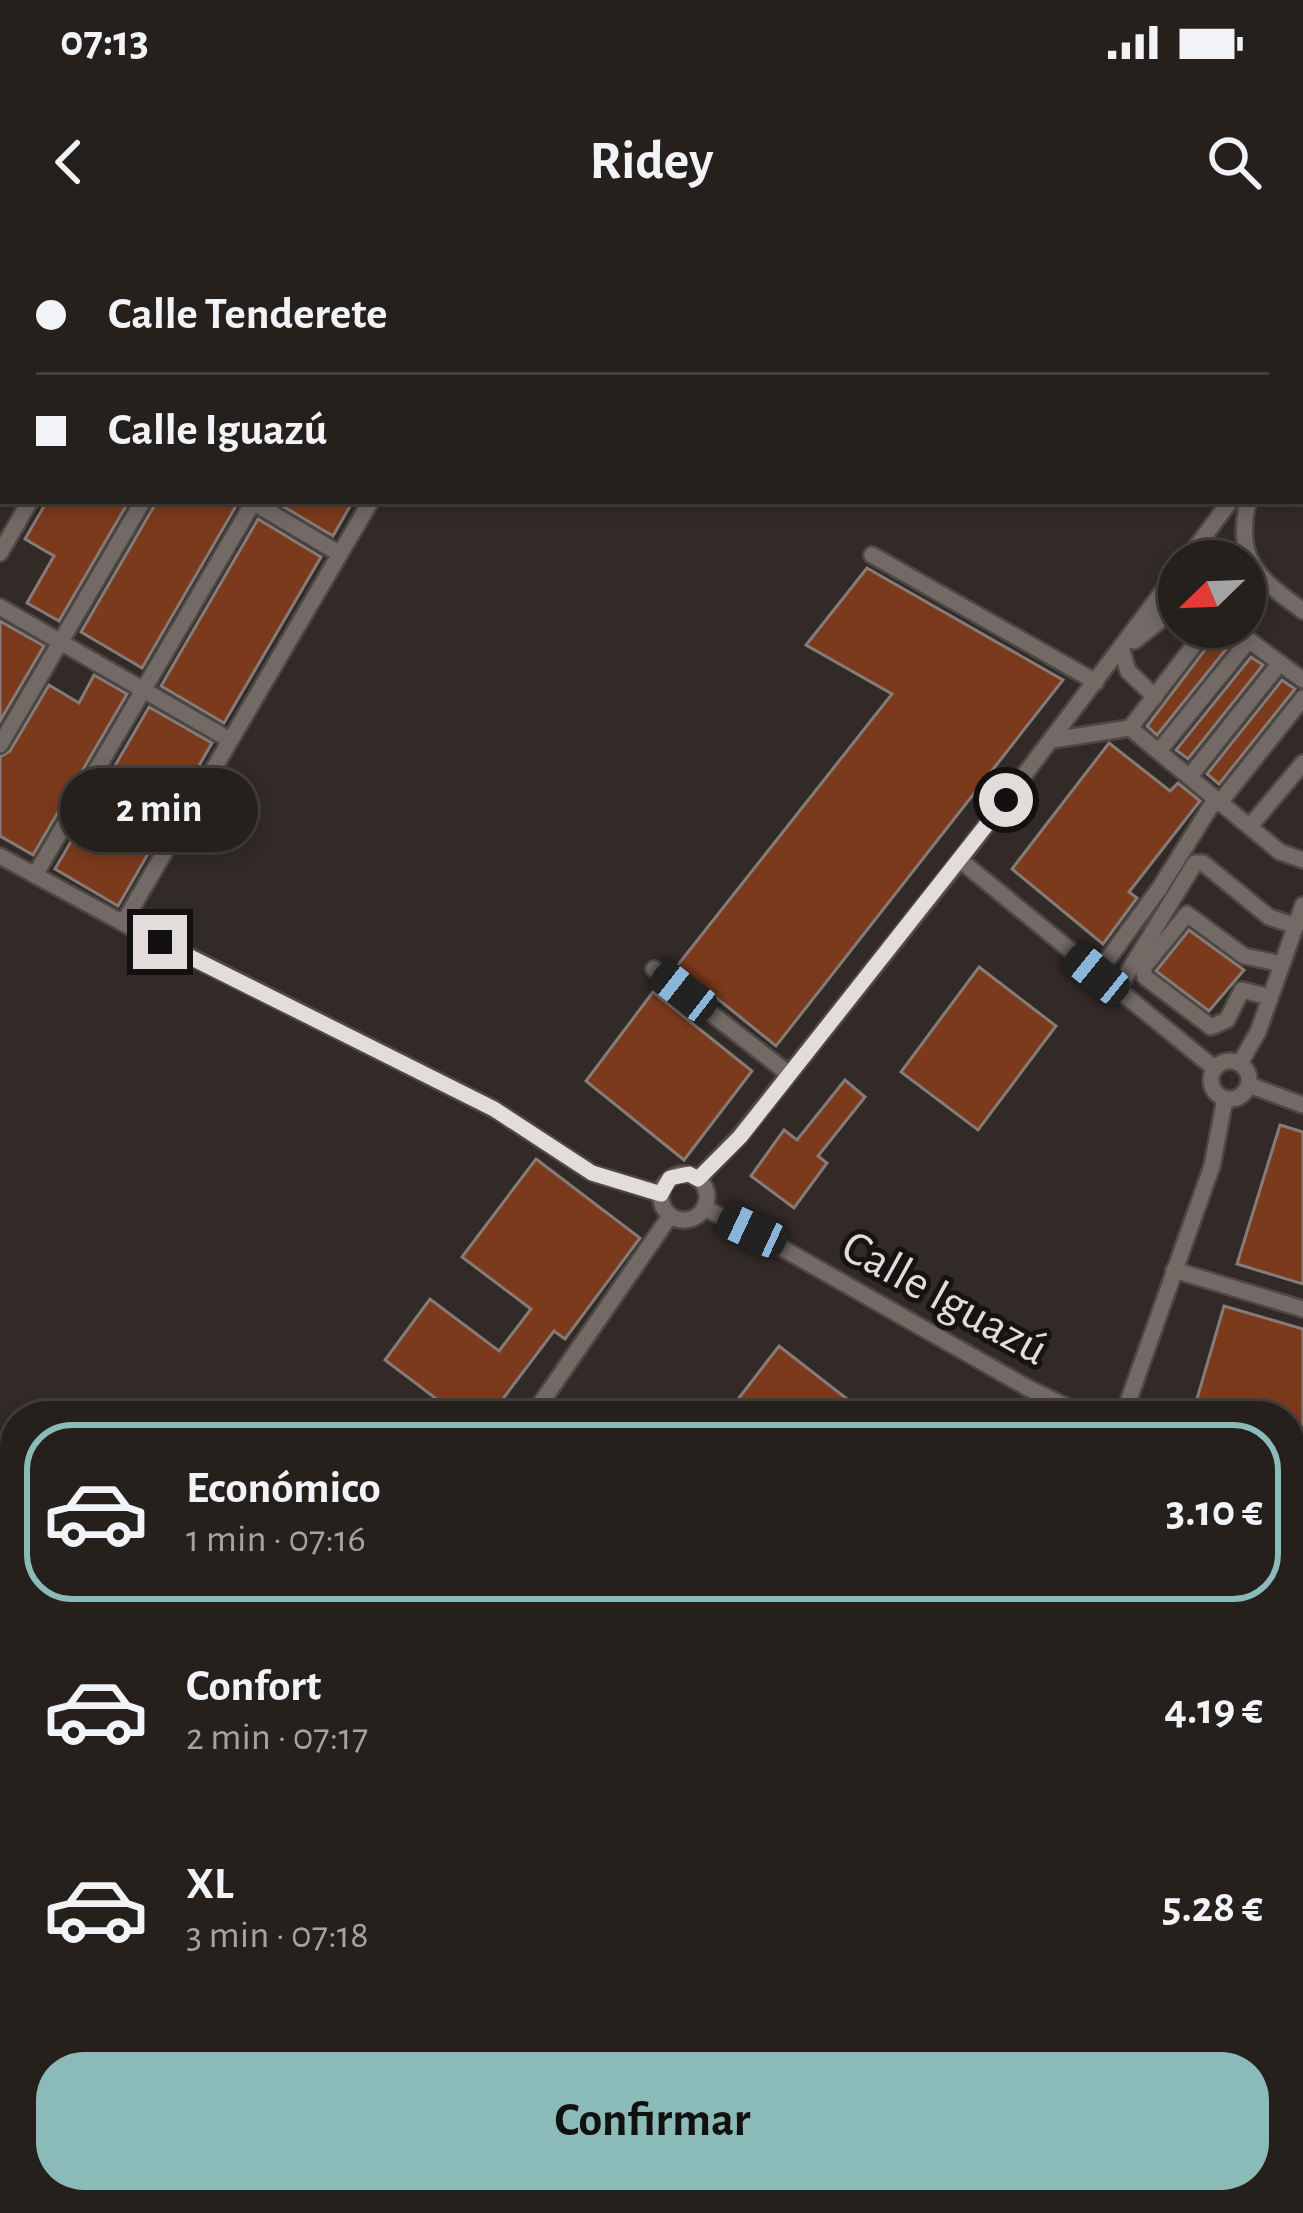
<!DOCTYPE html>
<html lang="es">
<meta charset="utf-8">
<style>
body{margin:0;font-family:"Alegreya Sans",sans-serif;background:#322d2a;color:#f1f3f6;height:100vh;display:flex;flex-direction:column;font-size:45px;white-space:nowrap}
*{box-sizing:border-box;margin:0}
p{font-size:39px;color:#a4a3a4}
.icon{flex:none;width:66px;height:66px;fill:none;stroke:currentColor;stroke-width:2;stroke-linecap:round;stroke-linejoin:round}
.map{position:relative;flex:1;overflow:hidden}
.sheet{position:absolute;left:0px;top:1161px;width:1305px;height:813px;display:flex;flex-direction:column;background:#26201d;border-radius:48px 48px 0 0;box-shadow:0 6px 18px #0003,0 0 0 3px #423e3b}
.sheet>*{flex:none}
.guide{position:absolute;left:0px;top:0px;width:1305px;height:264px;box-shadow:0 6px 18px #0003,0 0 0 3px #423e3b;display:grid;align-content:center;height:264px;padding:0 36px;background:#26201d}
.needle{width:78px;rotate:247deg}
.fabs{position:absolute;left:1158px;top:300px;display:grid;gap:24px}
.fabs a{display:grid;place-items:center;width:108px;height:108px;border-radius:50%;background:#26201d;box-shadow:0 6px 18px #0003,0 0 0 3px #423e3b;font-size:60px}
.end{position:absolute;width:54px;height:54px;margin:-27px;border:15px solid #e2dddb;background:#111;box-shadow:0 0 0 6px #111}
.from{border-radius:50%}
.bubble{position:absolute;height:84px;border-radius:42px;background:#26201d;box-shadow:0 6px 18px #0003,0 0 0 3px #423e3b;font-size:39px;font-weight:700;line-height:84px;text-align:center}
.car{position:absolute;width:36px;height:72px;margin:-36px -18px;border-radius:15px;box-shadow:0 0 9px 3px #0007;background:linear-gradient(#222 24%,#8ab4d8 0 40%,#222 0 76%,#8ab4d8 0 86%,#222 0)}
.guide b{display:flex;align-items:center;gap:42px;height:114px;font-size:45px}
.guide b+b{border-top:3px solid #423e3b}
.guide i{width:30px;height:30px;background:#f1f3f6}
ul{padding:21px 0 0;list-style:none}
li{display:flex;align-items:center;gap:36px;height:180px;margin:0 24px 18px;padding:0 12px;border:6px solid transparent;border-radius:48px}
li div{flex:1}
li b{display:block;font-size:45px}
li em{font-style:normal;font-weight:700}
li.on{border-color:#8bbbb9}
li>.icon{width:108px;height:108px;stroke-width:1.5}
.primary-button{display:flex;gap:24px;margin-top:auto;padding:24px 36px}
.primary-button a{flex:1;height:138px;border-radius:48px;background:#8bbbb9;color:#111;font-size:48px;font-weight:700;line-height:138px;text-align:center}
.status{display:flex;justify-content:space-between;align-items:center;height:84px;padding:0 60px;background:#26201d;direction:ltr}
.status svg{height:33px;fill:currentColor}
header{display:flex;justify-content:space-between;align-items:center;height:156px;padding:0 36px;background:#26201d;font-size:54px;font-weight:700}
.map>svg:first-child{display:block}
.building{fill:#7c3a1c;stroke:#857b78;stroke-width:3}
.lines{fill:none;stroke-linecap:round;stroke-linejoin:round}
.minor-casing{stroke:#4e4845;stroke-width:20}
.highway-casing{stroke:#4e4845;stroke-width:28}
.minor{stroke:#736a66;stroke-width:15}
.highway{stroke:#f88e33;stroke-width:24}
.route{stroke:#e2dddb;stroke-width:15}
.labels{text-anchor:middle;stroke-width:10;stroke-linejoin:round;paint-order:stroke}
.street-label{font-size:48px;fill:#e2dddb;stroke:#171312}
</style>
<div class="status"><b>07:13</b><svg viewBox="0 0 49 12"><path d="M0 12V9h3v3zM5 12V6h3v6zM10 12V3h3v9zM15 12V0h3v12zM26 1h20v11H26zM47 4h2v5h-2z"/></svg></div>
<header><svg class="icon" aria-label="back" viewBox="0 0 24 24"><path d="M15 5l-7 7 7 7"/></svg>Ridey<svg class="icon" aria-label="search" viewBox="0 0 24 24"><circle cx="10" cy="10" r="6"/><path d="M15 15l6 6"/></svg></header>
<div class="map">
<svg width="1303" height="1973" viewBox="0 0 1303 1973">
<rect width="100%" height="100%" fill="#322a27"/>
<!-- building -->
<g class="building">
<path d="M47 261H129L59 381 27 363 54 316 25 299Z"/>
<path d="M157 261H239L142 428 81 392Z"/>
<path d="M274 261H353L333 296Z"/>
<path d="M258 279 321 317 224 483 161 446Z"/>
<path d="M867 328 1063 440 776 806 677 726 892 454 806 405Z"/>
<path d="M0 381 44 406 0 481Z"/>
<path d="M1220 390 1232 402 1157 495 1147 486Z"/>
<path d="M1251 417 1263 425 1188 519 1176 510Z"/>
<path d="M94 435 127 454 33 615 0 596V517L10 511 49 445 79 463Z"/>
<path d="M1282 440 1295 449 1219 544 1207 534Z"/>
<path d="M149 467 212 503 118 666 55 629Z"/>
<path d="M1109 503 1170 551 1178 543 1200 561 1129 652 1137 658 1103 704 1012 629Z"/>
<path d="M1189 690 1244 730 1209 771 1156 731Z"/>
<path d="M979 727 1056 786 978 890 901 832Z"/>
<path d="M653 752 752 831 684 920 586 841Z"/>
<path d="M845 840 865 857 818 916 827 923 794 968 751 936 784 890 797 900Z"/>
<path d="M1280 885 1303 892V1044L1237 1024Z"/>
<path d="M536 919 640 998 565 1099 554 1091 490 1176H459L385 1120 430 1059 499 1111 531 1069 462 1017Z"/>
<path d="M1224 1066 1303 1089V1218L1290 1214V1176H1192Z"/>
<path d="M779 1106 869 1176H725Z"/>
<path d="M15 1297V1421L0 1425V1301Z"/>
<path d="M1290 1538 1303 1544V1759L1290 1776Z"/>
<path d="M0 1959H29L45 1973H0Z"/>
<path d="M83 1959H219L231 1973H75Z"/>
<path d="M263 1959H296L285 1973H268L273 1967Z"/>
<path d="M385 1959H449L461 1973H373Z"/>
<path d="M558 1959H599L614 1973H576Z"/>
<path d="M1036 1959H1154L1143 1973H1054Z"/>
</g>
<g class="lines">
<defs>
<g id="minor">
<path d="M12 0 13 3"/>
<path d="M241 0 246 3"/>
<path d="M572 0 577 3"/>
<path d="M814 0 819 3"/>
<path d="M1210 0 1212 3"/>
<path d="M108 3 114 0"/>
<path d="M181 3 183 0"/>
<path d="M294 3 296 0"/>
<path d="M406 3 408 0"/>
<path d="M522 3 524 0"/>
<path d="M798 3 800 0"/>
<path d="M1266 3 1268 0"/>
<path d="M1302 56H1303"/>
<path d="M0 58 3 56"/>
<path d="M0 129 3 124"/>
<path d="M251 261 340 314"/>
<path d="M1247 267C1235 323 1262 340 1303 371"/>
<path d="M0 313 30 261"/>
<path d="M872 315 1096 442"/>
<path d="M1186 321 1228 264"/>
<path d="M0 367 230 500"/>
<path d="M1231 387 1303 440"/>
<path d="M1134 401 1157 383 1179 358"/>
<path d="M1122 410 1128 431 1155 457"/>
<path d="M1130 488 1208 387"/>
<path d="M1052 500 1130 488 1280 612 1303 620"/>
<path d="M0 505 143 261"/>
<path d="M1159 511 1249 400"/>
<path d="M1190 536 1280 423"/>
<path d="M1251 585 1303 523"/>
<path d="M0 616 123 683 494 869 592 933 661 954"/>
<path d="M960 620 1214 828"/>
<path d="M35 635 254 261"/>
<path d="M123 683 371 261"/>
<path d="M654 729 789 834"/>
<path d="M1097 734 1159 649 1211 566 1221 561 1303 458"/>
<path d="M1117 750 1195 623H1203L1269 677 1296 686"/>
<path d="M1270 757 1242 750 1227 780 1211 787 1145 737 1143 728 1187 674 1244 716 1282 724"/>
<circle cx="1230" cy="840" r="19"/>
<path d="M1240 823 1258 792 1303 665"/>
<path d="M1249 845 1303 865"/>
<circle cx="684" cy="957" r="23"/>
<path d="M698 939 739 897 960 620 1179 330"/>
<path d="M704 968 752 991 1028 1148 1086 1176"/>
<path d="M1174 1030 1303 1069"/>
<path d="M532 1176 670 976"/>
<path d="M1123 1176 1212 926 1225 859"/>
<path d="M1290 1240 1303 1244"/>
<path d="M0 1280 15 1276"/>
<path d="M1290 1494 1303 1504"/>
<path d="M1290 1523 1303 1532"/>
<path d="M0 1702 15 1683"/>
<path d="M1290 1832 1303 1813"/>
<path d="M0 1919 15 1932"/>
<path d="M47 1959 63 1973"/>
<path d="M233 1959 251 1973"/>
<path d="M463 1959 481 1973"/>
<path d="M518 1959 535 1973"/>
<path d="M714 1959 732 1973"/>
<path d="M875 1959 894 1973"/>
<path d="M947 1959 967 1973"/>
<path d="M626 1973 637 1959"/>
<path d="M666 1973 676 1959"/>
<path d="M1193 1973 1196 1959"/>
<path d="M1240 1973 1243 1959"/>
</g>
<g id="highway">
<path d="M938 0 944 3"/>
<path d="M1000 0 1006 3"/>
<path d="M1302 159 1303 160"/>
<path d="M1302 191 1303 192"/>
</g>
</defs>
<!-- minor casing -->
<use href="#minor" class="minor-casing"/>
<!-- highway casing -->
<use href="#highway" class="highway-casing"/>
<!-- minor -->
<use href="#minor" class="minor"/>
<!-- highway -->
<use href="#highway" class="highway"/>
</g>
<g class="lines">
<!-- route -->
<path class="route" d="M160 702 494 869 592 933 661 954 670 938 689 934 698 939 740 897 1006 560"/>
</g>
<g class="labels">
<!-- street labels -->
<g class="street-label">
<text transform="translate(946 1056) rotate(29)" y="17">Calle Iguazú</text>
</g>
</g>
</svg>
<div class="fabs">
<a><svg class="needle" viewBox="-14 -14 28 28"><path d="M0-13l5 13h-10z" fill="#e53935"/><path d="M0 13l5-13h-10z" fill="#a4a3a4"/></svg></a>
</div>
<i class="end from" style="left:1006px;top:560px"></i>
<i class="end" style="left:160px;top:702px"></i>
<div class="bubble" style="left:60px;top:528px;width:198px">2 min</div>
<i class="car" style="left:1097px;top:734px;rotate:309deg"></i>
<i class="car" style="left:684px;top:752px;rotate:308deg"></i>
<i class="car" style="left:752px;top:991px;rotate:295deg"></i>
<div class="guide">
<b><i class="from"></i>Calle Tenderete</b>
<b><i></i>Calle Iguazú</b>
</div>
<section class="sheet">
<ul>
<li class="on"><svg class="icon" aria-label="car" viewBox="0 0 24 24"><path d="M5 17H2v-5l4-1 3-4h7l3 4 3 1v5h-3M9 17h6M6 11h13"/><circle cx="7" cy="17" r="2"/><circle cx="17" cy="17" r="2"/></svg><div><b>Económico</b><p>1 min · 07:16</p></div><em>3.10 €</em></li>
<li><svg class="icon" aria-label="car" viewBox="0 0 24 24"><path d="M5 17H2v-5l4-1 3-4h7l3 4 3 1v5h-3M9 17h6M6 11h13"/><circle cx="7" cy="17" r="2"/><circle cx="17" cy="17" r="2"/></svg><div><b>Confort</b><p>2 min · 07:17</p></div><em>4.19 €</em></li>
<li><svg class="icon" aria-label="car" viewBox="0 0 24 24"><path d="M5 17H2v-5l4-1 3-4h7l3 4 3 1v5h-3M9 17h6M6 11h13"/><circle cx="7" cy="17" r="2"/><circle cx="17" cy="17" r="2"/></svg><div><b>XL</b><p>3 min · 07:18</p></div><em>5.28 €</em></li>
</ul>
<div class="primary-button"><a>Confirmar</a></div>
</section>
</div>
